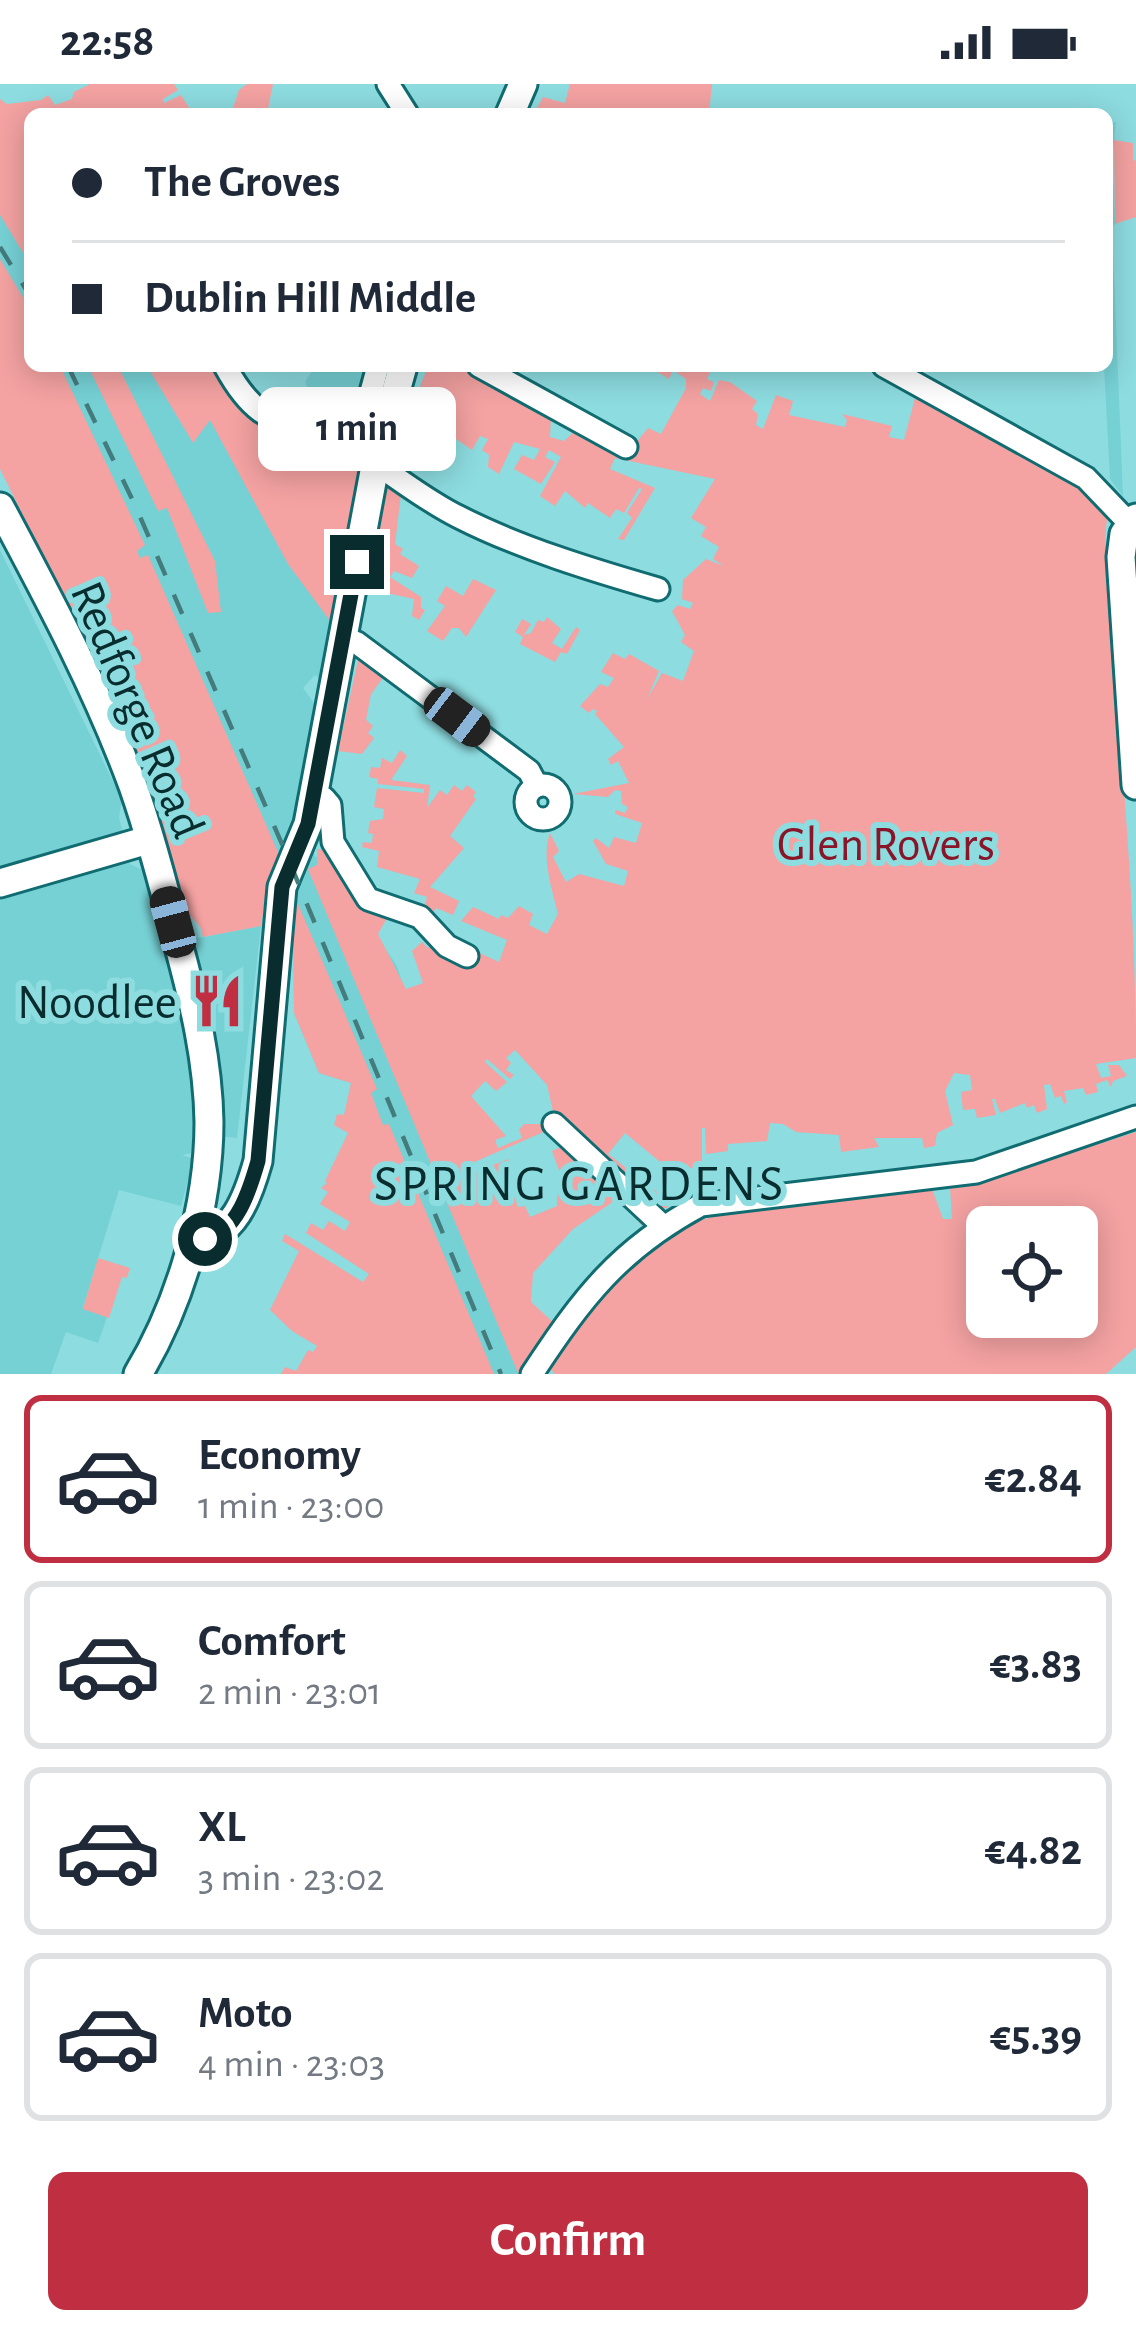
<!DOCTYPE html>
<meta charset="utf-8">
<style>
body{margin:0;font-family:"Alegreya Sans",sans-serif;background:#f2f2f3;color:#1f2937;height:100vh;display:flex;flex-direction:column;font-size:45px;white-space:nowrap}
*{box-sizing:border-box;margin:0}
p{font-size:39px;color:#747a83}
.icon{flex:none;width:66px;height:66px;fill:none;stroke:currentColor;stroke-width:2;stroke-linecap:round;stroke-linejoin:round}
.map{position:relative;height:1290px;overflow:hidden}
.side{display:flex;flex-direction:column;background:#fff;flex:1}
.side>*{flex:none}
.guide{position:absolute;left:24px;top:24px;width:1089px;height:264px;border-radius:18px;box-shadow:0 6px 30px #0003;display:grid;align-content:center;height:264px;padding:0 48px;background:#fff}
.controls{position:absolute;left:966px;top:1122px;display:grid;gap:24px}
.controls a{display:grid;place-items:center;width:132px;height:132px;border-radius:18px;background:#fff;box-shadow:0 6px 30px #0003;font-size:60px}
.end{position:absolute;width:54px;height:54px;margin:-27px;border:15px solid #092d2e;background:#fff;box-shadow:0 0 0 6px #fff}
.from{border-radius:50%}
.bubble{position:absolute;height:84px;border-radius:18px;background:#fff;box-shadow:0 6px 30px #0003;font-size:39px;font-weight:700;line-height:84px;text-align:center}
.car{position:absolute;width:36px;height:72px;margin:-36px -18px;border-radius:15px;box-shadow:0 0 9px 3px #0007;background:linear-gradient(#222 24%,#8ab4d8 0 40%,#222 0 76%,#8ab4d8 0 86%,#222 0)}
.guide b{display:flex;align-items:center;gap:42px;height:114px;font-size:45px}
.guide b+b{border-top:3px solid #e0e1e3}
.guide i{width:30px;height:30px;background:#1f2937}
ul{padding:21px 0 0;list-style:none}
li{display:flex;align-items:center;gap:36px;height:168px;margin:0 24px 18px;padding:0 24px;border:6px solid #e0e1e3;border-radius:18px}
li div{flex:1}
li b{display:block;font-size:45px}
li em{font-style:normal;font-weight:700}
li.active{border-color:#bf2f41}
li>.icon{width:108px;height:108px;stroke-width:1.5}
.cta{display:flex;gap:24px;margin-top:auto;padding:24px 48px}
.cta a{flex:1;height:138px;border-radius:18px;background:#bf2f41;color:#fff;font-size:48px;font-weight:700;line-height:138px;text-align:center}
.status{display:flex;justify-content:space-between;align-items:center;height:84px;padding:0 60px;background:#fff;direction:ltr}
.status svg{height:33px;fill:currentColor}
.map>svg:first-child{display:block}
.built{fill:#76d1d5}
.green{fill:#f4a2a2;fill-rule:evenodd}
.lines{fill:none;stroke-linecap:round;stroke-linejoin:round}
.street-casing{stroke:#106c70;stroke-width:27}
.secondary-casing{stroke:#106c70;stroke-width:33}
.street{stroke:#fff;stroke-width:21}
.secondary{stroke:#fff;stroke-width:27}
.rail{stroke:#447c7e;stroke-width:4.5;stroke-dasharray:21 21;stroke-linecap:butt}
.route{stroke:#092d2e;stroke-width:15}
.labels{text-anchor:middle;stroke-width:12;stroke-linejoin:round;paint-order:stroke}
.street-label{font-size:48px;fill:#092d2e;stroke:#8ddce0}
.park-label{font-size:48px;fill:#881628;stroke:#8ddce0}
.poi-label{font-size:48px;fill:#092d2e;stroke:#8ddce0;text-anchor:end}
.neighbourhood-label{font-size:51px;letter-spacing:3px;fill:#092d2e;stroke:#8ddce0}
</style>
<div class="status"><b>22:58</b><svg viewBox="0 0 49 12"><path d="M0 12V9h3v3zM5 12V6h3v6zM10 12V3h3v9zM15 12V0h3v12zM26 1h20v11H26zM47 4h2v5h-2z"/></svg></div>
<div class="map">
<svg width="1136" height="1290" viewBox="0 0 1136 1290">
<rect width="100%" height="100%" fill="#8ddce0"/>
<!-- built -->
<g class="built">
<path d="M0 15 22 36 30 37V282H210L340 506 323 597 315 591 303 604 317 623 299 713 302 737 315 772 331 784 397 882 438 1014 529 1278 518 1290H451L408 1128 372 1035 346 1023 351 999 319 989 294 929 293 807 0 238Z"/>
<path d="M1107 38H1116L1112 75 1115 140 1112 143 1123 412 1110 395 1104 282Z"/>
<path d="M315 282H366L358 321 353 327 318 332 305 298Z"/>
<path d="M0 466 122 716 119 733 130 780 149 789 167 860 261 842 237 1054 197 1050V1068L182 1071 194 1075 181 1122 119 1106 83 1224 107 1233 98 1259 66 1248 51 1290H0Z"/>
</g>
<!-- green -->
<g class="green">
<path d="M90 0H174L178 6 163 15 164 19 181 11 193 30H30V180L0 131V15L7 20 41 16 48 11 55 21 72 15 74 8Z"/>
<path d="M247 0H273L267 30H231L239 6Z"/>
<path d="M570 0H712L709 30H534L543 13 565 19Z"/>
<path d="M1114 56 1133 59V76L1136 77V133L1115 140Z"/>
<path d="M0 175 30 225V282H60L145 461 137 467 140 474 148 471 281 775 267 803 261 842 203 853 200 843 186 827 98 583 0 385Z"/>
<path d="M88 282H118L215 477 221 528 208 529 167 424 158 427Z"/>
<path d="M147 282H217L251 333 310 353 360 382 333 541 288 480 210 336 193 359Z"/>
<path d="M428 282H463L542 326 551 333 550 353 564 357 576 346 630 366 648 344 661 350 686 304V295L673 286 669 295 654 286 656 282H701L710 288 707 295 714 298 711 307 703 304 700 310 710 317 719 296 730 298 757 317 752 325 758 330 756 341 763 345 776 311 793 317 789 331 845 343 847 336 842 330 892 342 889 353 904 356 915 314 1049 386 1081 406 1107 435 1105 454C1116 627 1136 800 1136 974L1096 980 1101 994 1111 992 1108 981H1119L1127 992 1113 997 1111 1003 1107 996 1096 1000 1098 1008 1086 1011 1083 1004 1064 1007 1067 1018 1064 1020 1061 1012 1055 1014 1050 1000 1044 1001 1047 1025 1037 1029 1034 1021 1027 1024 1025 1019 1000 1029 995 1015H992L996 1031 977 1034 975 1025 963 1026 961 1008 972 1006 970 991 954 989 945 1007 953 1041 937 1049 935 1062 924 1064 922 1054H874L879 1063 841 1068 839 1051 796 1048 783 1040 770 1039 767 1057 728 1060V1067L706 1070 705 1044H702V1083L670 1086 625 1049 608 1070 656 1107 668 1124 657 1125 561 1039 553 1027 547 1001 515 966 506 974 511 979 506 986 514 991 510 995 487 975 485 978 507 998 496 1007 485 997 471 1012 506 1052 495 1056 498 1064 522 1054 519 1046 524 1040H542L548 1046 463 1083 466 1092 508 1075 517 1103 512 1105 518 1123 525 1122 530 1133 557 1122V1111L563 1097 552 1067 563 1062 645 1133 642 1142 620 1113 573 1145 533 1189 531 1218 554 1239 529 1278 518 1289 308 785 317 781V765L333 768 329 775 391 827 378 850 406 905 423 899 412 867 422 858 428 864 432 861 475 867 499 878 507 856 461 837 473 823 499 835 501 831 508 834 519 822 533 830 529 841 547 850 558 830C552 805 541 773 550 749L559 767 553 773 566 798 579 790 624 802 628 787 606 780 593 757 596 754 609 764 614 753 636 759 642 739 615 730 616 726 625 729 628 723 622 720 621 707 615 706 608 713 573 710 629 699 618 677 611 681 608 675 624 663 595 630 597 627 593 625 589 629 580 622 600 600 608 603 614 594 601 588 613 569 625 575 629 570 659 587 647 615 662 589 683 597 694 567 681 558 685 551 672 527 678 521 690 525 693 519 682 515 683 496 706 475 724 482 713 475 719 463 701 452 706 443 691 434 715 395 615 374 610 385 655 404 624 456 618 455 632 434 627 429 642 405 639 404 624 429 616 425 610 434 588 419 585 424 565 407 555 422 540 412 561 373 549 366 545 373 555 378 541 400 514 385 522 371 534 376 540 365 514 358 499 390 488 383 489 371 482 366 488 355 480 352 472 366 456 355 451 361 442 356 439 359 436 357 443 345 439 343 417 383 415 385 416 373 407 372 404 387 393 377 395 369Z"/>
<path d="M385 401 401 410 395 460 403 465 400 470 419 482 412 494 394 487 390 493 421 513V524L425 526 419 536 412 532 414 515 368 505Z"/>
<path d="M473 495 496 506 466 553 459 544H452L443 557 427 547 445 522 437 517 446 502 463 512Z"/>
<path d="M547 533 561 545 552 559 562 565 576 543 580 546 567 570 561 568 555 578 520 560 523 553 515 548 522 535 531 540 524 551 531 549 538 536 544 538Z"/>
<path d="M358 576 385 591 371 610 366 636 373 642 368 649 374 654 362 670 338 667Z"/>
<path d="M400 666 407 672 391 696 430 701 427 724 440 706 447 711 454 701 462 707 467 701 476 708 473 712 476 715 450 752 464 764 430 803 459 817 453 831 436 824 432 831 423 829 427 813 414 809 420 795 377 783 379 767 362 763 363 758 372 759 373 750 368 749 370 737 383 735 384 725 374 723 377 704 424 709V705L378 700V695L369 693 371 683 380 684 382 674 392 679Z"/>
<path d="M293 808 377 1005 371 1009 383 1041 389 1040 494 1290H281L285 1283 296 1287 308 1266 313 1268 317 1262 292 1247 270 1226 299 1167 282 1157 285 1150 363 1198 369 1190 306 1149 311 1139 323 1146 329 1137 345 1147 350 1138 320 1120 328 1108 321 1104 327 1099 325 1097 348 1049 334 1041 337 1030 344 1031 351 999 319 989 294 929Z"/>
<path d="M1136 1048V1263L1106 1290H555L547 1282C571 1250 593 1212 621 1185 699 1108 831 1115 932 1105L943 1135H952L950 1103 987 1096ZM987 1143H1077V1233H987Z"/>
<path d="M98 1174 130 1184 127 1194 122 1193 109 1234 83 1225Z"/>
</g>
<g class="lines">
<defs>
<g id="street">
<path d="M388 0 407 30"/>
<path d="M225 282C263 352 288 331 350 364 388 385 420 414 459 433 520 464 592 486 658 505"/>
<path d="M479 282 626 363"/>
<path d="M884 282 1086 394 1129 439"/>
<path d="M355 367 378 282"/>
<path d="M343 553 357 559 529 687 537 702"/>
<circle cx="543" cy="718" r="17"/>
<path d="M314 712 324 714 330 721 333 758 368 815 420 833 447 862 467 872"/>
<path d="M554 1040 663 1142"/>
<path d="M532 1290C582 1214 619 1165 701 1121L976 1088 1136 1033"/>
</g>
<g id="secondary">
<path d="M510 30 523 0"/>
<path d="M0 423C48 513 98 606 133 702 151 753 165 807 178 859 194 918 208 977 209 1038 209 1121 181 1219 138 1290"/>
<path d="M1136 434 1124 450 1121 473 1136 701"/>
<path d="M0 799 148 756"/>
<path d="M192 1152C233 1160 249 1109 258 1077L282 803 308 740 375 382 403 282"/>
</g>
</defs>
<!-- street casing -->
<use href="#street" class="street-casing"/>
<!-- secondary casing -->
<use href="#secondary" class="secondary-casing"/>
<!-- street -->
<use href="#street" class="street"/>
<!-- secondary -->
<use href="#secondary" class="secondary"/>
<!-- rail -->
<g class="rail">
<path d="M0 163 30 212"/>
<path d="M68 282 135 421 285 767 501 1290"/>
</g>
</g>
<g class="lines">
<!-- route -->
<path class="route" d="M205 1155C237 1149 250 1105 258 1077L282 803 308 740 357 478"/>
</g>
<!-- icons -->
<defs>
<symbol id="restaurant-bare" viewBox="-9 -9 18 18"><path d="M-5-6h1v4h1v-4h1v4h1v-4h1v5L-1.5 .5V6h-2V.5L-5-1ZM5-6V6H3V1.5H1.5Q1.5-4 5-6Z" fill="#bf2f41" stroke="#8ddce0" stroke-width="2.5" paint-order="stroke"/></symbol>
</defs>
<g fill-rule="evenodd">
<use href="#restaurant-bare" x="179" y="879" width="76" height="76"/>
</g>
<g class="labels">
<!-- street labels -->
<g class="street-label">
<text transform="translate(139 625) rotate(67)" y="17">Redforge Road</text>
</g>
<!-- park labels -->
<g class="park-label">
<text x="886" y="776">Glen Rovers</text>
</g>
<!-- poi labels -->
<g class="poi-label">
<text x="177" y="934">Noodlee</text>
</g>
<!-- neighbourhood labels -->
<g class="neighbourhood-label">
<text x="580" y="1116">SPRING GARDENS</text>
</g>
</g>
</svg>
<div class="controls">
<a><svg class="icon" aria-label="locate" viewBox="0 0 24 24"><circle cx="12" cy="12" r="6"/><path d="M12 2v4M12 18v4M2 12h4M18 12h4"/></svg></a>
</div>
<i class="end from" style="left:205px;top:1155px"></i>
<i class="end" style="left:357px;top:478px"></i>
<div class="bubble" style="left:258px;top:303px;width:198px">1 min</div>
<i class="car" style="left:457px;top:633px;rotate:127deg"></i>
<i class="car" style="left:173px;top:838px;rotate:345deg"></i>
<div class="guide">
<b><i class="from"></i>The Groves</b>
<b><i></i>Dublin Hill Middle</b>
</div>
</div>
<section class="side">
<ul>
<li class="active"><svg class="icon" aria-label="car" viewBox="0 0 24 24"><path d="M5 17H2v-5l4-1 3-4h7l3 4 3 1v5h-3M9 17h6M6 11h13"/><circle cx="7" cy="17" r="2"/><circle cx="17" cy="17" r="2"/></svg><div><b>Economy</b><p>1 min · 23:00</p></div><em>€2.84</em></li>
<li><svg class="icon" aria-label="car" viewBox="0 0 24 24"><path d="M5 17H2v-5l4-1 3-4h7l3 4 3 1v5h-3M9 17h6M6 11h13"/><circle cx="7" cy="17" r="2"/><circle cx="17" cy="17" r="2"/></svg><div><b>Comfort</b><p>2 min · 23:01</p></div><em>€3.83</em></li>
<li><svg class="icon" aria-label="car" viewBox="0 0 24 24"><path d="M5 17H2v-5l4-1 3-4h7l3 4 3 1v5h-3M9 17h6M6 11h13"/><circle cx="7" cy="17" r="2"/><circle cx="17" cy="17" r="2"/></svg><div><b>XL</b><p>3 min · 23:02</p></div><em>€4.82</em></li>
<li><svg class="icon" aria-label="car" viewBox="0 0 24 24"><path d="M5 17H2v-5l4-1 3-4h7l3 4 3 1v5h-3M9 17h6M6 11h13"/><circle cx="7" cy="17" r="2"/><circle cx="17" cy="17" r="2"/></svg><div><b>Moto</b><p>4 min · 23:03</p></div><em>€5.39</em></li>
</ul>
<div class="cta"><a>Confirm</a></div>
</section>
